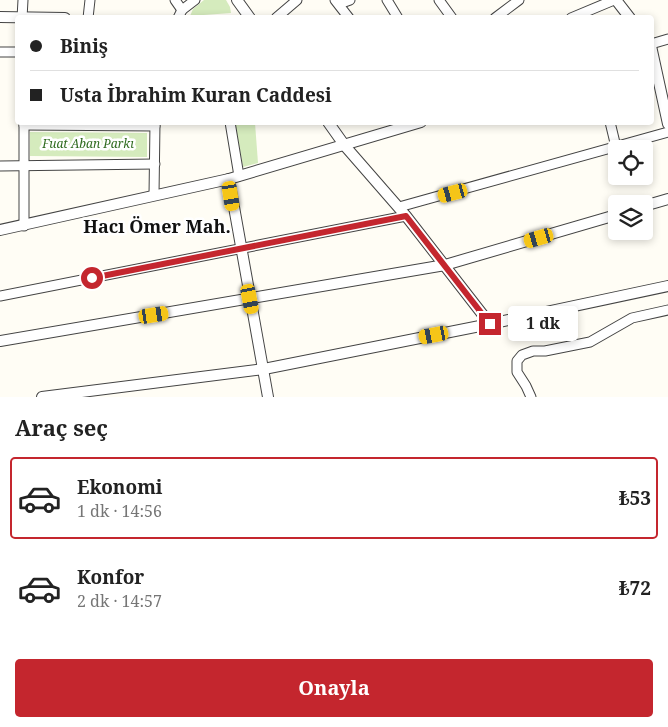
<!DOCTYPE html>
<html lang="tr">
<meta charset="utf-8">
<style>
body{margin:0;font-family:"Noto Serif",serif;background:#f2f2f2;color:#222;height:100vh;display:flex;flex-direction:column;font-size:19px;white-space:nowrap}
*{box-sizing:border-box;margin:0}
p{font-size:16px;color:#767676}
.icon{flex:none;width:28px;height:28px;fill:none;stroke:currentColor;stroke-width:2;stroke-linecap:round;stroke-linejoin:round}
.map{position:relative;height:397px;overflow:hidden}
.sheet{display:flex;flex-direction:column;background:#fff;flex:1}
.sheet>*{flex:none}
.top-card{position:absolute;left:15px;top:15px;width:639px;height:110px;border-radius:5px;box-shadow:0 2px 8px #0003;display:grid;align-content:center;height:110px;padding:0 15px;background:#fff}
.fabs{position:absolute;left:608px;top:140px;display:grid;gap:10px}
.fabs a{display:grid;place-items:center;width:45px;height:45px;border-radius:5px;background:#fff;box-shadow:0 2px 8px #0003;font-size:25px}
.end{position:absolute;width:22px;height:22px;margin:-11px;border:6px solid #c4262e;background:#fff;box-shadow:0 0 0 2px #fff}
.from{border-radius:50%}
.bubble{position:absolute;height:35px;border-radius:5px;background:#fff;box-shadow:0 2px 8px #0003;font-size:16px;font-weight:700;line-height:35px;text-align:center}
.car{position:absolute;width:15px;height:30px;margin:-15px -8px;border-radius:6px;box-shadow:0 0 4px 1px #0007;background:linear-gradient(#f5c518 24%,#345 0 40%,#f5c518 0 76%,#345 0 86%,#f5c518 0)}
.top-card b{display:flex;align-items:center;gap:18px;height:48px;font-size:19px}
.top-card b+b{border-top:1px solid #e0e0e0}
.top-card i{width:12px;height:12px;background:#222}
ul{padding:0;list-style:none}
li{display:flex;align-items:center;gap:15px;height:82px;margin:0 10px 8px;padding:0 5px;border:2px solid transparent;border-radius:5px}
li div{flex:1}
li b{display:block;font-size:19px}
li em{font-style:normal;font-weight:700}
li.selected{border-color:#c4262e}
li>.icon{width:45px;height:45px;stroke-width:1.5}
h2{padding:0 15px;font-size:22px;line-height:60px}
.button{display:flex;gap:10px;margin-top:auto;padding:10px 15px}
.button a{flex:1;height:58px;border-radius:5px;background:#c4262e;color:#fff;font-size:20px;font-weight:700;line-height:58px;text-align:center}
.map>svg:first-child{display:block}
.green{fill:#d5ebbd}
.lines{fill:none;stroke-linecap:round;stroke-linejoin:round}
.minor-casing{stroke:#444;stroke-width:11}
.tertiary-casing{stroke:#444;stroke-width:12}
.minor{stroke:#fff;stroke-width:9}
.tertiary{stroke:#fff;stroke-width:10}
.route{stroke:#c4262e;stroke-width:6}
.labels{text-anchor:middle;stroke-width:5;stroke-linejoin:round;paint-order:stroke}
.park-label{font-size:12px;font-style:italic;fill:#2f6b1f;stroke:#fff}
.district-label{font-size:18px;font-weight:bold;fill:#111;stroke:#fff}
</style>
<div class="map">
<svg width="668" height="397" viewBox="0 0 668 397">
<rect width="100%" height="100%" fill="#fffdf5"/>
<!-- green -->
<g class="green">
<path d="M204 0H226L230 7 231 13 190 16 193 9Z"/>
<path d="M235 123H255L258 163 243 167Z"/>
<path d="M30 132 147 133V157L30 156Z"/>
</g>
<g class="lines">
<defs>
<g id="minor">
<path d="M175 0 182 10"/>
<path d="M335 0 349 18"/>
<path d="M387 0 398 18"/>
<path d="M439 0 452 18"/>
<path d="M339 4 350 0"/>
<path d="M22 18 23 0"/>
<path d="M88 18 90 0"/>
<path d="M178 18 182 10 195 0"/>
<path d="M276 18 297 0"/>
<path d="M495 18 519 0"/>
<path d="M571 18 614 0"/>
<path d="M651 44 668 39"/>
<path d="M0 52H18"/>
<path d="M24 122V226"/>
<path d="M230 122 239 176"/>
<path d="M610 122 616 147"/>
<path d="M24 125 155 126"/>
<path d="M0 166 155 164"/>
<path d="M154 195 155 123"/>
<path d="M399 207 668 132"/>
<path d="M0 296 406 216"/>
<path d="M531 397 526 386 517 372V361L522 355 533 351H545L590 342 632 318 668 310"/>
</g>
<g id="tertiary">
<path d="M237 0 250 18"/>
<path d="M616 0 630 18"/>
<path d="M0 17 65 18"/>
<path d="M651 46 668 124"/>
<path d="M328 122 345 146 406 216 490 324"/>
<path d="M229 179 268 397"/>
<path d="M644 206 668 199"/>
<path d="M0 230 229 179 421 122"/>
<path d="M0 341 445 265 616 215"/>
<path d="M42 397 264 369 490 324 668 286"/>
</g>
</defs>
<!-- minor casing -->
<use href="#minor" class="minor-casing"/>
<!-- tertiary casing -->
<use href="#tertiary" class="tertiary-casing"/>
<!-- minor -->
<use href="#minor" class="minor"/>
<!-- tertiary -->
<use href="#tertiary" class="tertiary"/>
</g>
<g class="lines">
<!-- route -->
<path class="route" d="M92 278 406 216 490 324"/>
</g>
<g class="labels">
<!-- park labels -->
<g class="park-label">
<text x="88" y="148">Fuat Aban Parkı</text>
</g>
<!-- district labels -->
<g class="district-label">
<text x="157" y="233">Hacı Ömer Mah.</text>
</g>
</g>
</svg>
<div class="fabs">
<a><svg class="icon" aria-label="locate" viewBox="0 0 24 24"><circle cx="12" cy="12" r="6"/><path d="M12 2v4M12 18v4M2 12h4M18 12h4"/></svg></a>
<a><svg class="icon" aria-label="layers" viewBox="0 0 24 24"><path d="M12 4l9 5-9 5-9-5zM3 14l9 5 9-5"/></svg></a>
</div>
<i class="end from" style="left:92px;top:278px"></i>
<i class="end" style="left:490px;top:324px"></i>
<div class="bubble" style="left:508px;top:306px;width:70px">1 dk</div>
<i class="car" style="left:453px;top:193px;rotate:255deg"></i>
<i class="car" style="left:231px;top:196px;rotate:171deg"></i>
<i class="car" style="left:539px;top:238px;rotate:254deg"></i>
<i class="car" style="left:250px;top:299px;rotate:169deg"></i>
<i class="car" style="left:154px;top:315px;rotate:81deg"></i>
<i class="car" style="left:434px;top:335px;rotate:259deg"></i>
<div class="top-card">
<b><i class="from"></i>Biniş</b>
<b><i></i>Usta İbrahim Kuran Caddesi</b>
</div>
</div>
<section class="sheet">
<h2>Araç seç</h2>
<ul>
<li class="selected"><svg class="icon" aria-label="car" viewBox="0 0 24 24"><path d="M5 17H2v-5l4-1 3-4h7l3 4 3 1v5h-3M9 17h6M6 11h13"/><circle cx="7" cy="17" r="2"/><circle cx="17" cy="17" r="2"/></svg><div><b>Ekonomi</b><p>1 dk · 14:56</p></div><em>₺53</em></li>
<li><svg class="icon" aria-label="car" viewBox="0 0 24 24"><path d="M5 17H2v-5l4-1 3-4h7l3 4 3 1v5h-3M9 17h6M6 11h13"/><circle cx="7" cy="17" r="2"/><circle cx="17" cy="17" r="2"/></svg><div><b>Konfor</b><p>2 dk · 14:57</p></div><em>₺72</em></li>
</ul>
<div class="button"><a>Onayla</a></div>
</section>
